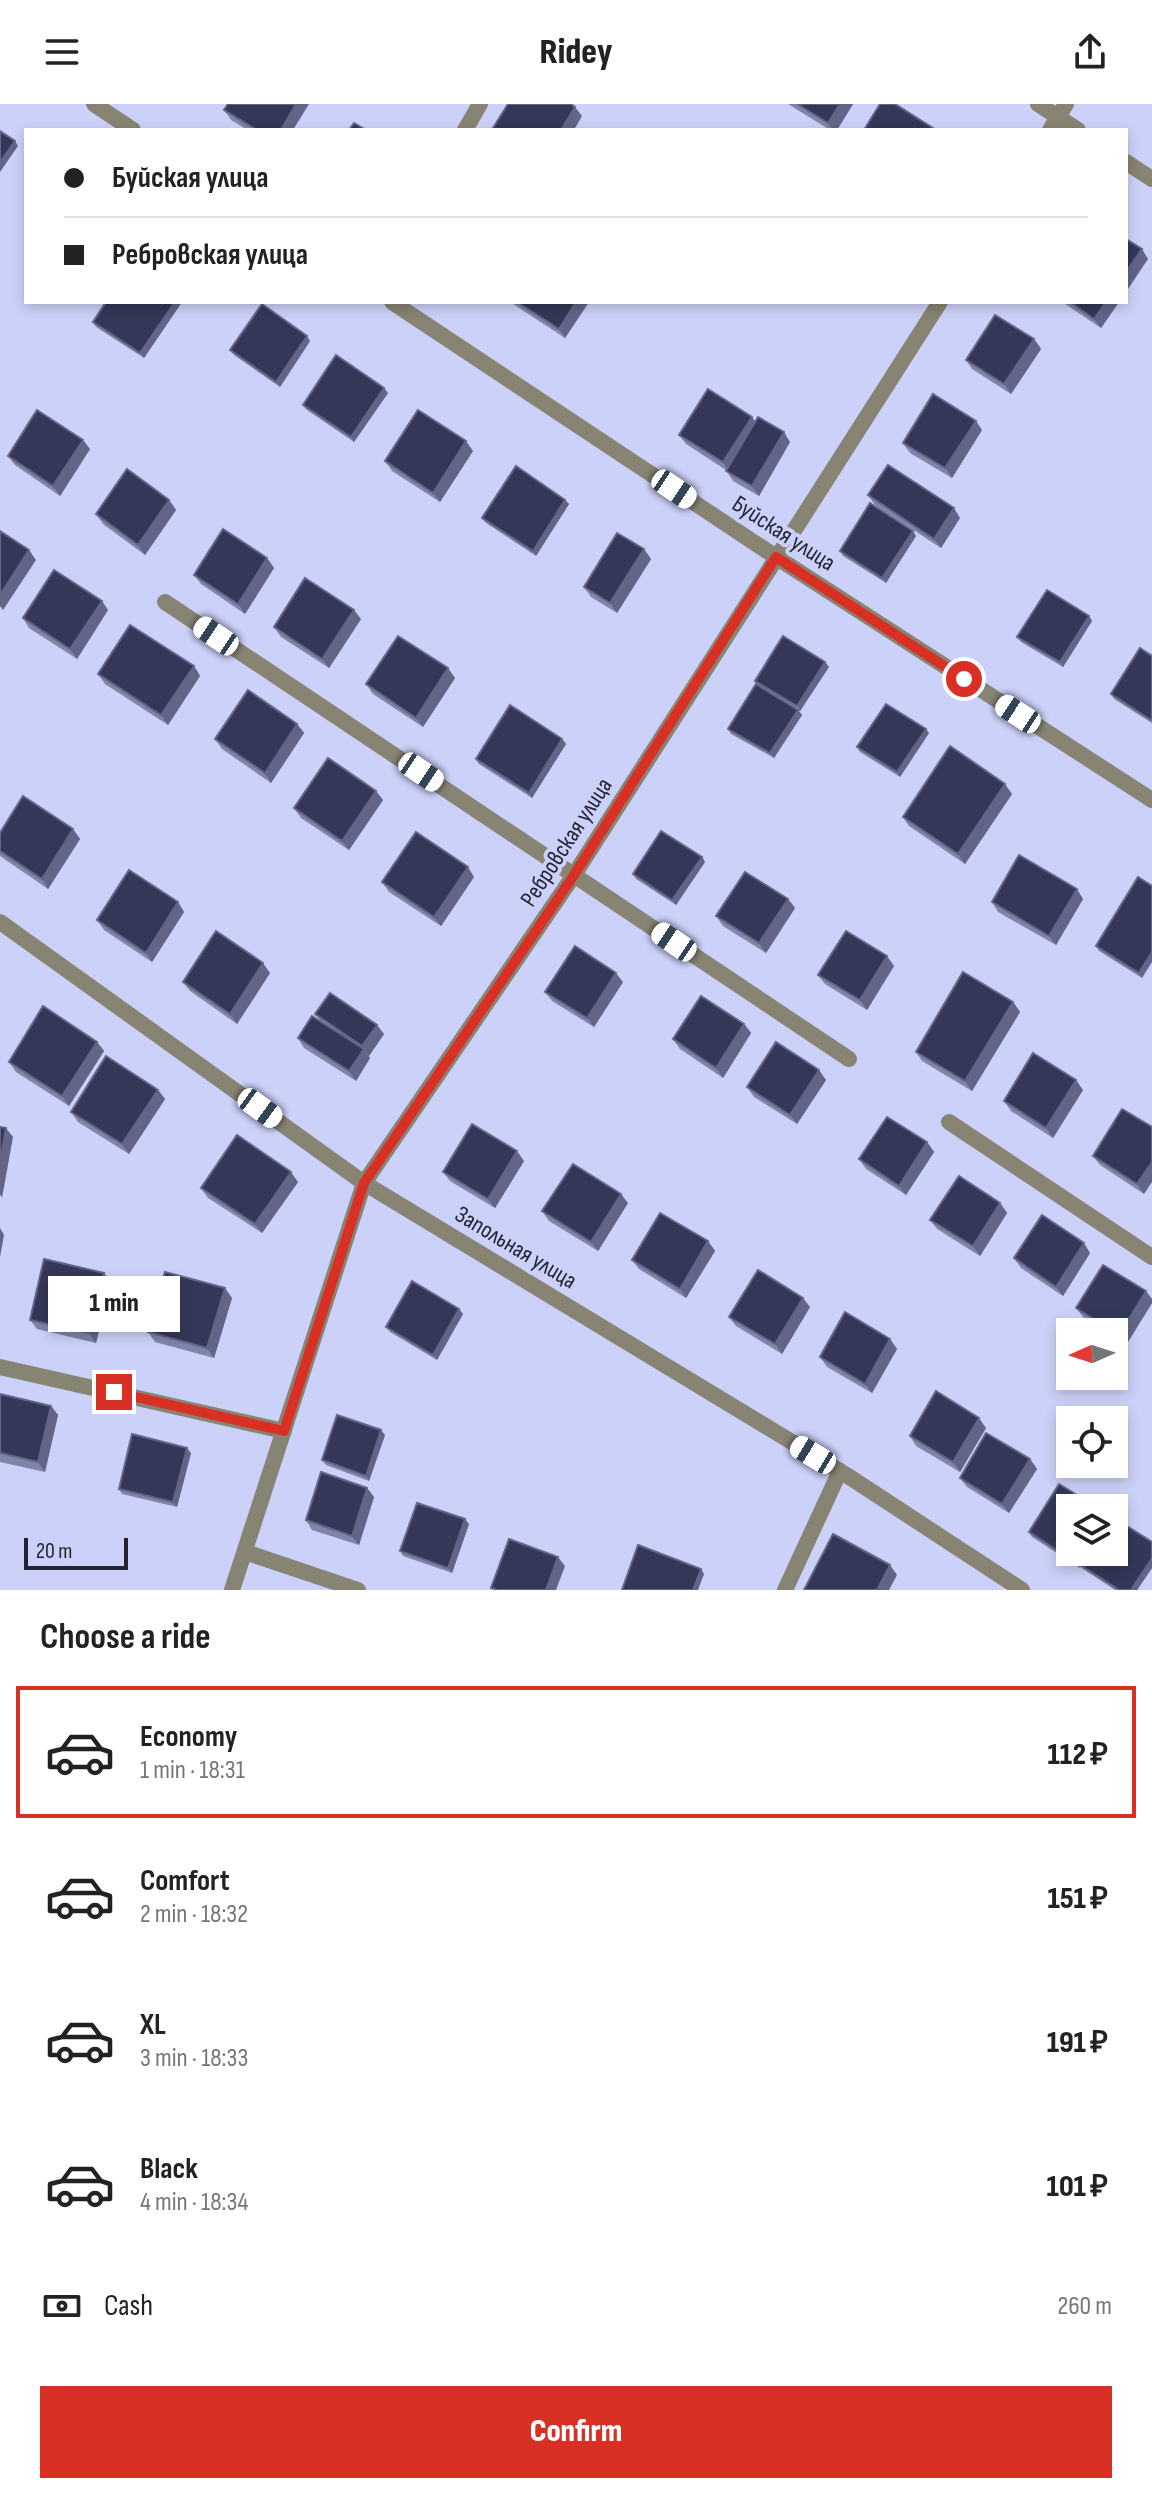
<!DOCTYPE html>
<meta charset="utf-8">
<style>
body{margin:0;font-family:"Sofia Sans Condensed",sans-serif;background:#f6f6f6;color:#222;height:100vh;display:flex;flex-direction:column;font-size:30px;white-space:nowrap}
*{box-sizing:border-box;margin:0}
p{font-size:26px;color:#767676}
.icon{flex:none;width:44px;height:44px;fill:none;stroke:currentColor;stroke-width:2;stroke-linecap:round;stroke-linejoin:round}
.map{position:relative;height:1486px;overflow:hidden}
.drawer{display:flex;flex-direction:column;background:#fff;flex:1}
.drawer>*{flex:none}
.banner{position:absolute;left:24px;top:24px;width:1104px;height:176px;border-radius:0px;box-shadow:0 4px 12px #0003;display:grid;align-content:center;height:176px;padding:0 40px;background:#fff}
.needle{width:52px;rotate:267deg}
.controls{position:absolute;left:1056px;top:1214px;display:grid;gap:16px}
.controls a{display:grid;place-items:center;width:72px;height:72px;border-radius:0px;background:#fff;box-shadow:0 4px 12px #0003;font-size:40px}
.scale{position:absolute;left:24px;bottom:20px;width:104px;box-sizing:border-box;padding-left:8px;border:4px solid #222433;border-top:0;font-size:22px;line-height:28px;white-space:nowrap;color:#222433;-webkit-text-stroke:6px #ccd1f9;paint-order:stroke}
.end{position:absolute;width:36px;height:36px;margin:-18px;border:10px solid #d93025;background:#fff;box-shadow:0 0 0 4px #fff}
.from{border-radius:50%}
.bubble{position:absolute;height:56px;border-radius:0px;background:#fff;box-shadow:0 4px 12px #0003;font-size:26px;font-weight:800;line-height:56px;text-align:center}
.car{position:absolute;width:24px;height:48px;margin:-24px -12px;border-radius:10px;box-shadow:0 0 6px 2px #0007;background:linear-gradient(#fff 24%,#345 0 40%,#fff 0 76%,#345 0 86%,#fff 0)}
.banner b{display:flex;align-items:center;gap:28px;height:76px;font-size:30px}
.banner b+b{border-top:2px solid #e0e0e0}
.banner i{width:20px;height:20px;background:#222}
ul{padding:0;list-style:none}
li{display:flex;align-items:center;gap:24px;height:132px;margin:0 16px 12px;padding:0 24px;border:4px solid transparent;border-radius:0px}
li div{flex:1}
li b{display:block;font-size:30px}
li em{font-style:normal;font-weight:800}
li.selected{border-color:#d93025}
li>.icon{width:72px;height:72px;stroke-width:1.5}
h2{padding:0 40px;font-size:36px;line-height:96px}
.pay{display:flex;align-items:center;gap:20px;height:88px;padding:0 40px;font-size:30px}
.pay p{margin-inline-start:auto}
.action{display:flex;gap:16px;margin-top:auto;padding:16px 40px}
.action a{flex:1;height:92px;border-radius:0px;background:#d93025;color:#fff;font-size:32px;font-weight:800;line-height:92px;text-align:center}
header{display:flex;justify-content:space-between;align-items:center;height:104px;padding:0 40px;background:#fff;font-size:36px;font-weight:800}
.map>svg:first-child{display:block}
.lines{fill:none;stroke-linecap:round;stroke-linejoin:round}
.lane{stroke:#878473;stroke-width:16}
.street{stroke:#878473;stroke-width:16}
.wall{fill:#8084a8}
.shaded-wall{fill:#626588}
.building{fill:#343757;stroke:#626588;stroke-width:2}
.route{stroke:#d93025;stroke-width:10}
.labels{text-anchor:middle;stroke-width:8;stroke-linejoin:round;paint-order:stroke}
.street-label{font-size:24px;fill:#222433;stroke:#ccd1f9}
</style>
<header><svg class="icon" aria-label="menu" viewBox="0 0 24 24"><path d="M4 6h16M4 12h16M4 18h16"/></svg>Ridey<svg class="icon" aria-label="share" viewBox="0 0 24 24"><path d="M12 15V3M7 8l5-5 5 5M5 13v7h14v-7"/></svg></header>
<div class="map">
<svg width="1152" height="1486" viewBox="0 0 1152 1486">
<rect width="100%" height="100%" fill="#ccd1f9"/>
<g class="lines">
<!-- lane -->
<path class="lane" d="M0 1263 284 1327"/>
<!-- street -->
<g class="street">
<path d="M94 0 133 26"/>
<path d="M1038 0 1078 26"/>
<path d="M465 26 480 0"/>
<path d="M1050 26 1066 0"/>
<path d="M1126 58 1152 75"/>
<path d="M392 198 776 453 1152 696"/>
<path d="M165 498 849 955"/>
<path d="M0 818 364 1079 848 1372 1022 1486"/>
<path d="M949 1018 1152 1153"/>
<path d="M245 1448 358 1486"/>
<path d="M232 1486 364 1079 574 771 940 198"/>
<path d="M785 1486 840 1367"/>
</g>
</g>
<!-- wall -->
<g class="wall">
<path d="M788 0H853L837 26H830Z"/>
<path d="M224 6 293 26H248L231 16Z"/>
<path d="M106 198H182L144 254 96 223 93 218Z"/>
<path d="M510 198H589L565 234Z"/>
<path d="M1062 198H1119L1101 224Z"/>
<path d="M1034 235 1041 245 1011 290 972 265 966 256Z"/>
<path d="M310 237 280 283 234 251 230 246Z"/>
<path d="M384 284 388 289 354 338 307 306 303 301Z"/>
<path d="M755 318 790 338 759 392 733 377 726 366 686 340 679 331Z"/>
<path d="M982 326 952 374 910 349 903 339Z"/>
<path d="M90 345 60 392 15 361 8 352Z"/>
<path d="M473 347 440 398 392 367 385 357Z"/>
<path d="M868 391 960 414 941 444 875 401Z"/>
<path d="M169 396 176 406 145 451 103 420 96 410Z"/>
<path d="M565 396 569 400 536 452 486 419 482 414Z"/>
<path d="M913 427 916 432 886 479 843 452 840 447Z"/>
<path d="M267 454 274 464 245 510 201 480 194 471Z"/>
<path d="M651 455 617 509 591 493 584 483Z"/>
<path d="M108 506 77 555 29 524 23 514Z"/>
<path d="M1089 512 1092 517 1063 563 1021 538 1017 533Z"/>
<path d="M361 515 329 564 281 533 274 523Z"/>
<path d="M1152 552V619L1114 595 1111 590Z"/>
<path d="M825 558 829 563 800 607 790 601 798 606 802 611 774 654 731 630 728 625 757 580 755 577Z"/>
<path d="M194 562 200 572 168 621 105 580 98 570Z"/>
<path d="M455 574 423 623 373 590 366 580Z"/>
<path d="M297 620 304 629 271 679 222 645 215 635Z"/>
<path d="M929 629 900 673 860 648 857 643Z"/>
<path d="M562 635 566 640 532 694 479 660 476 655Z"/>
<path d="M1012 690 965 760 909 722 903 713Z"/>
<path d="M383 696 349 746 301 714 294 704Z"/>
<path d="M73 725 80 735 48 785 0 752V729Z"/>
<path d="M702 753 705 758 676 801 636 775 633 770Z"/>
<path d="M474 773 441 822 389 788 382 778Z"/>
<path d="M1152 782 1142 874 1099 847 1096 842Z"/>
<path d="M788 795 795 804 766 849 723 822 716 812Z"/>
<path d="M1083 795 1056 841 998 808 992 798Z"/>
<path d="M178 798 184 808 152 858 104 826 97 816Z"/>
<path d="M894 862 867 906 825 880 818 871Z"/>
<path d="M270 869 237 920 190 887 183 878Z"/>
<path d="M623 878 594 923 552 897 545 888Z"/>
<path d="M1013 898 1020 908 972 987 922 957 916 948Z"/>
<path d="M315 910 384 930 369 952 368 951 370 954 356 977 304 944 298 934 321 917Z"/>
<path d="M744 920 751 929 723 974 680 945 673 935Z"/>
<path d="M97 938 104 947 69 1002 16 968 9 958Z"/>
<path d="M826 976 797 1020 754 993 747 983Z"/>
<path d="M158 986 165 995 129 1050 78 1018 71 1008Z"/>
<path d="M1083 986 1053 1034 1011 1007 1004 997Z"/>
<path d="M1122 1005 1144 1090 1100 1061 1093 1052Z"/>
<path d="M927 1038 934 1048 906 1091 866 1065 859 1055Z"/>
<path d="M524 1057 495 1104 450 1077 443 1068Z"/>
<path d="M298 1078 262 1129 208 1094 201 1084Z"/>
<path d="M628 1099 598 1147 549 1117 542 1107Z"/>
<path d="M1000 1099 1007 1109 980 1152 937 1125 930 1116Z"/>
<path d="M708 1137 715 1147 686 1194 639 1165 632 1156Z"/>
<path d="M1090 1149 1063 1192 1021 1164 1014 1154Z"/>
<path d="M104 1169 111 1178 96 1239 37 1225 30 1216Z"/>
<path d="M232 1194 214 1254 155 1238 148 1228Z"/>
<path d="M1152 1195V1199L1126 1241 1114 1233V1228H1106L1083 1213 1076 1204Z"/>
<path d="M810 1203 782 1250 736 1222 729 1213Z"/>
<path d="M459 1205 463 1210 437 1256 390 1228 386 1223Z"/>
<path d="M890 1235 897 1245 872 1289 827 1263 820 1253Z"/>
<path d="M0 1290 51 1302 58 1311 45 1368 0 1358Z"/>
<path d="M986 1324 960 1368 916 1342 910 1332Z"/>
<path d="M385 1331 369 1377 326 1361 322 1356Z"/>
<path d="M191 1349 177 1403 122 1390 119 1385Z"/>
<path d="M1030 1355 1037 1365 1009 1409 967 1383 960 1374Z"/>
<path d="M367 1384 374 1393 359 1441 312 1426 306 1416Z"/>
<path d="M1070 1404 1152 1464 1137 1486H1115L1083 1465 1081 1463 1080 1464 1032 1433 1029 1428Z"/>
<path d="M469 1420 452 1469 403 1452 400 1447Z"/>
</g>
<!-- shaded-wall -->
<g class="shaded-wall">
<path d="M296 0H309L293 26H281Z"/>
<path d="M840 0H853L837 26H833L828 19Z"/>
<path d="M575 3 582 12 574 26H561Z"/>
<path d="M15 37 18 42 0 68V58Z"/>
<path d="M1142 145 1148 155 1126 188V168Z"/>
<path d="M175 198H182L144 254 140 249Z"/>
<path d="M576 198H589L565 234 559 225Z"/>
<path d="M1106 198H1119L1101 224 1094 215Z"/>
<path d="M307 232 310 237 280 283 276 278Z"/>
<path d="M1034 235 1041 245 1011 290 1004 280Z"/>
<path d="M384 284 388 289 354 338 351 333Z"/>
<path d="M752 313 759 323 729 368 723 358Z"/>
<path d="M976 317 982 326 952 374 945 364Z"/>
<path d="M784 328 790 338 759 392 752 382Z"/>
<path d="M83 336 90 345 60 392 53 382Z"/>
<path d="M466 337 473 347 440 398 433 389Z"/>
<path d="M169 396 176 406 145 451 138 441Z"/>
<path d="M565 396 569 400 536 452 533 447Z"/>
<path d="M954 404 960 414 941 444 934 435Z"/>
<path d="M913 427 916 432 886 479 882 474Z"/>
<path d="M644 445 651 455 617 509 610 499Z"/>
<path d="M29 446 36 456 3 506 0 502V491Z"/>
<path d="M267 454 274 464 245 510 238 500Z"/>
<path d="M102 497 108 506 77 555 70 545Z"/>
<path d="M354 506 361 515 329 564 322 555Z"/>
<path d="M1089 512 1092 517 1063 563 1060 558Z"/>
<path d="M825 558 829 563 800 607 797 602Z"/>
<path d="M194 562 200 572 168 621 161 611Z"/>
<path d="M448 564 455 574 423 623 416 614Z"/>
<path d="M798 606 802 611 774 654 770 649Z"/>
<path d="M297 620 304 629 271 679 265 669Z"/>
<path d="M926 625 929 629 900 673 897 668Z"/>
<path d="M562 635 566 640 532 694 529 689Z"/>
<path d="M1005 680 1012 690 965 760 958 750Z"/>
<path d="M376 687 383 696 349 746 342 737Z"/>
<path d="M73 725 80 735 48 785 42 775Z"/>
<path d="M702 753 705 758 676 801 672 796Z"/>
<path d="M468 763 474 773 441 822 434 813Z"/>
<path d="M1077 785 1083 795 1056 841 1049 832Z"/>
<path d="M788 795 795 804 766 849 759 839Z"/>
<path d="M178 798 184 808 152 858 146 849Z"/>
<path d="M1152 848V858L1142 874 1139 869Z"/>
<path d="M887 852 894 862 867 906 860 896Z"/>
<path d="M263 859 270 869 237 920 230 910Z"/>
<path d="M616 869 623 878 594 923 587 914Z"/>
<path d="M1013 898 1020 908 972 987 965 977Z"/>
<path d="M744 920 751 929 723 974 716 964Z"/>
<path d="M377 921 384 930 369 952 362 942Z"/>
<path d="M97 938 104 947 69 1002 62 992Z"/>
<path d="M364 945 370 954 356 977 349 967Z"/>
<path d="M819 966 826 976 797 1020 790 1011Z"/>
<path d="M1076 976 1083 986 1053 1034 1046 1024Z"/>
<path d="M158 986 165 995 129 1050 122 1040Z"/>
<path d="M6 1024 13 1033 2 1094 0 1090V1059Z"/>
<path d="M927 1038 934 1048 906 1091 899 1082Z"/>
<path d="M517 1047 524 1057 495 1104 488 1095Z"/>
<path d="M1152 1058V1078L1144 1090 1137 1080Z"/>
<path d="M291 1068 298 1078 262 1129 255 1120Z"/>
<path d="M621 1090 628 1099 598 1147 591 1138Z"/>
<path d="M1000 1099 1007 1109 980 1152 973 1142Z"/>
<path d="M0 1124 4 1131 0 1153Z"/>
<path d="M708 1137 715 1147 686 1194 680 1185Z"/>
<path d="M1084 1139 1090 1149 1063 1192 1056 1183Z"/>
<path d="M104 1169 111 1178 96 1239 89 1229Z"/>
<path d="M225 1184 232 1194 214 1254 207 1244Z"/>
<path d="M1146 1187 1152 1195V1199L1126 1241 1119 1231Z"/>
<path d="M803 1194 810 1203 782 1250 775 1240Z"/>
<path d="M459 1205 463 1210 437 1256 433 1251Z"/>
<path d="M890 1235 897 1245 872 1289 865 1280Z"/>
<path d="M51 1302 58 1311 45 1368 38 1358Z"/>
<path d="M979 1314 986 1324 960 1368 953 1358Z"/>
<path d="M381 1326 385 1331 369 1377 366 1372Z"/>
<path d="M187 1344 191 1349 177 1403 173 1398Z"/>
<path d="M1030 1355 1037 1365 1009 1409 1002 1400Z"/>
<path d="M367 1384 374 1393 359 1441 352 1432Z"/>
<path d="M465 1415 469 1420 452 1469 448 1464Z"/>
<path d="M1084 1448H1091L1079 1460 1080 1464 1077 1459Z"/>
<path d="M558 1453 565 1462 556 1486H546Z"/>
<path d="M1152 1454V1464L1137 1486H1131Z"/>
<path d="M890 1461 897 1471 889 1486H877Z"/>
<path d="M701 1465 704 1470 698 1486H693Z"/>
</g>
<!-- building -->
<g class="building">
<path d="M228 0H296L281 26H257L224 6Z"/>
<path d="M508 0H571L575 3 561 26H496L493 24Z"/>
<path d="M797 0H840L828 19Z"/>
<path d="M880 0H895L936 26H864Z"/>
<path d="M354 19 366 26H349Z"/>
<path d="M0 27 15 37 0 58Z"/>
<path d="M1126 135 1142 145 1126 168Z"/>
<path d="M106 198H175L140 249 93 218Z"/>
<path d="M517 198H576L559 225Z"/>
<path d="M1070 198H1106L1094 215Z"/>
<path d="M262 200 307 232 276 278 230 246Z"/>
<path d="M995 211 1034 235 1004 280 966 256Z"/>
<path d="M336 251 384 284 351 333 303 301Z"/>
<path d="M708 285 752 313 723 358 679 331Z"/>
<path d="M933 290 976 317 945 364 903 339Z"/>
<path d="M37 306 83 336 53 382 8 352Z"/>
<path d="M418 306 466 337 433 389 385 357Z"/>
<path d="M758 313 784 328 752 382 726 367Z"/>
<path d="M888 361 954 404 934 435 868 391Z"/>
<path d="M516 362 565 396 533 447 482 414Z"/>
<path d="M127 365 169 396 138 441 96 410Z"/>
<path d="M870 399 913 427 882 474 840 447Z"/>
<path d="M223 425 267 454 238 500 194 471Z"/>
<path d="M0 427 29 446 0 491Z"/>
<path d="M617 429 644 445 610 499 584 483Z"/>
<path d="M54 466 102 497 70 545 23 514Z"/>
<path d="M305 474 354 506 322 555 274 523Z"/>
<path d="M1047 486 1089 512 1060 558 1017 533Z"/>
<path d="M130 521 194 562 161 611 98 570Z"/>
<path d="M398 532 448 564 416 614 366 580Z"/>
<path d="M783 532 825 558 797 602 755 577Z"/>
<path d="M1140 544 1152 552V614L1151 616 1111 590Z"/>
<path d="M756 580 798 606 770 649 728 625Z"/>
<path d="M248 586 297 620 265 669 215 635Z"/>
<path d="M886 600 926 625 897 668 857 643Z"/>
<path d="M510 601 562 635 529 689 476 655Z"/>
<path d="M950 642 1005 680 958 750 903 713Z"/>
<path d="M328 654 376 687 342 737 294 704Z"/>
<path d="M23 692 73 725 42 775 0 747V729Z"/>
<path d="M661 727 702 753 672 796 633 770Z"/>
<path d="M416 728 468 763 434 813 382 778Z"/>
<path d="M1019 751 1077 785 1049 832 992 798Z"/>
<path d="M129 766 178 798 146 849 97 816Z"/>
<path d="M745 768 788 795 759 839 716 812Z"/>
<path d="M1138 773 1152 782V848L1139 869 1096 842Z"/>
<path d="M216 827 263 859 230 910 183 878Z"/>
<path d="M846 827 887 852 860 896 818 871Z"/>
<path d="M575 842 616 869 587 914 545 888Z"/>
<path d="M963 868 1013 898 965 977 916 948Z"/>
<path d="M330 889 377 921 362 942 315 910Z"/>
<path d="M701 892 744 920 716 964 673 935Z"/>
<path d="M43 902 97 938 62 992 9 958Z"/>
<path d="M312 912 364 945 349 967 298 934Z"/>
<path d="M776 938 819 966 790 1011 747 983Z"/>
<path d="M1033 949 1076 976 1046 1024 1004 997Z"/>
<path d="M106 952 158 986 122 1040 71 1008Z"/>
<path d="M1122 1005 1152 1023V1058L1137 1080 1093 1052Z"/>
<path d="M887 1013 927 1038 899 1082 859 1055Z"/>
<path d="M472 1020 517 1047 488 1095 443 1068Z"/>
<path d="M0 1023 6 1024 0 1059Z"/>
<path d="M237 1031 291 1068 255 1120 201 1084Z"/>
<path d="M573 1060 621 1090 591 1138 542 1107Z"/>
<path d="M959 1072 1000 1099 973 1142 930 1116Z"/>
<path d="M660 1109 708 1137 680 1185 632 1156Z"/>
<path d="M1042 1111 1084 1139 1056 1183 1014 1154Z"/>
<path d="M44 1155 104 1169 89 1229 30 1216Z"/>
<path d="M1103 1161 1146 1187 1119 1231 1076 1204Z"/>
<path d="M758 1166 803 1194 775 1240 729 1213Z"/>
<path d="M165 1168 225 1184 207 1244 148 1228Z"/>
<path d="M412 1177 459 1205 433 1251 386 1223Z"/>
<path d="M845 1208 890 1235 865 1280 820 1253Z"/>
<path d="M936 1287 979 1314 953 1358 910 1332Z"/>
<path d="M0 1290 51 1302 38 1358 0 1349Z"/>
<path d="M337 1311 381 1326 366 1372 322 1356Z"/>
<path d="M986 1329 1030 1355 1002 1400 960 1374Z"/>
<path d="M132 1330 187 1344 173 1398 119 1385Z"/>
<path d="M321 1368 367 1384 352 1432 306 1416Z"/>
<path d="M1059 1380 1098 1404H1070V1448H1084L1077 1459 1029 1428Z"/>
<path d="M417 1399 465 1415 448 1464 400 1447Z"/>
<path d="M1114 1414 1152 1438V1454L1131 1486H1119L1079 1460 1087 1448H1114Z"/>
<path d="M833 1430 890 1461 877 1486H804Z"/>
<path d="M509 1435 558 1453 546 1486H498L491 1484Z"/>
<path d="M638 1441 701 1465 693 1486H622Z"/>
</g>
<g class="lines">
<!-- route -->
<path class="route" d="M114 1288 284 1327 364 1079 574 771 776 453 964 575"/>
</g>
<g class="labels">
<!-- street labels -->
<g class="street-label">
<text transform="translate(784 429) rotate(33)" y="8">Буйская улица</text>
<text transform="translate(566 738) rotate(-57)" y="8">Ребровская улица</text>
<text transform="translate(516 1143) rotate(31)" y="8">Запольная улица</text>
</g>
</g>
</svg>
<div class="controls">
<a><svg class="needle" viewBox="-14 -14 28 28"><path d="M0-13l5 13h-10z" fill="#e53935"/><path d="M0 13l5-13h-10z" fill="#767676"/></svg></a>
<a><svg class="icon" aria-label="locate" viewBox="0 0 24 24"><circle cx="12" cy="12" r="6"/><path d="M12 2v4M12 18v4M2 12h4M18 12h4"/></svg></a>
<a><svg class="icon" aria-label="layers" viewBox="0 0 24 24"><path d="M12 4l9 5-9 5-9-5zM3 14l9 5 9-5"/></svg></a>
</div>
<div class="scale">20 m</div>
<i class="end from" style="left:964px;top:575px"></i>
<i class="end" style="left:114px;top:1288px"></i>
<div class="bubble" style="left:48px;top:1172px;width:132px">1 min</div>
<i class="car" style="left:674px;top:385px;rotate:124deg"></i>
<i class="car" style="left:216px;top:532px;rotate:304deg"></i>
<i class="car" style="left:1018px;top:610px;rotate:303deg"></i>
<i class="car" style="left:421px;top:668px;rotate:124deg"></i>
<i class="car" style="left:674px;top:838px;rotate:304deg"></i>
<i class="car" style="left:260px;top:1004px;rotate:126deg"></i>
<i class="car" style="left:813px;top:1351px;rotate:301deg"></i>
<div class="banner">
<b><i class="from"></i>Буйская улица</b>
<b><i></i>Ребровская улица</b>
</div>
</div>
<section class="drawer">
<h2>Choose a ride</h2>
<ul>
<li class="selected"><svg class="icon" aria-label="car" viewBox="0 0 24 24"><path d="M5 17H2v-5l4-1 3-4h7l3 4 3 1v5h-3M9 17h6M6 11h13"/><circle cx="7" cy="17" r="2"/><circle cx="17" cy="17" r="2"/></svg><div><b>Economy</b><p>1 min · 18:31</p></div><em>112 ₽</em></li>
<li><svg class="icon" aria-label="car" viewBox="0 0 24 24"><path d="M5 17H2v-5l4-1 3-4h7l3 4 3 1v5h-3M9 17h6M6 11h13"/><circle cx="7" cy="17" r="2"/><circle cx="17" cy="17" r="2"/></svg><div><b>Comfort</b><p>2 min · 18:32</p></div><em>151 ₽</em></li>
<li><svg class="icon" aria-label="car" viewBox="0 0 24 24"><path d="M5 17H2v-5l4-1 3-4h7l3 4 3 1v5h-3M9 17h6M6 11h13"/><circle cx="7" cy="17" r="2"/><circle cx="17" cy="17" r="2"/></svg><div><b>XL</b><p>3 min · 18:33</p></div><em>191 ₽</em></li>
<li><svg class="icon" aria-label="car" viewBox="0 0 24 24"><path d="M5 17H2v-5l4-1 3-4h7l3 4 3 1v5h-3M9 17h6M6 11h13"/><circle cx="7" cy="17" r="2"/><circle cx="17" cy="17" r="2"/></svg><div><b>Black</b><p>4 min · 18:34</p></div><em>101 ₽</em></li>
</ul>
<div class="pay"><svg class="icon" aria-label="cash" viewBox="0 0 24 24"><path d="M3 7h18v10H3z"/><circle cx="12" cy="12" r="2"/></svg>Cash<p>260 m</p></div>
<div class="action"><a>Confirm</a></div>
</section>
